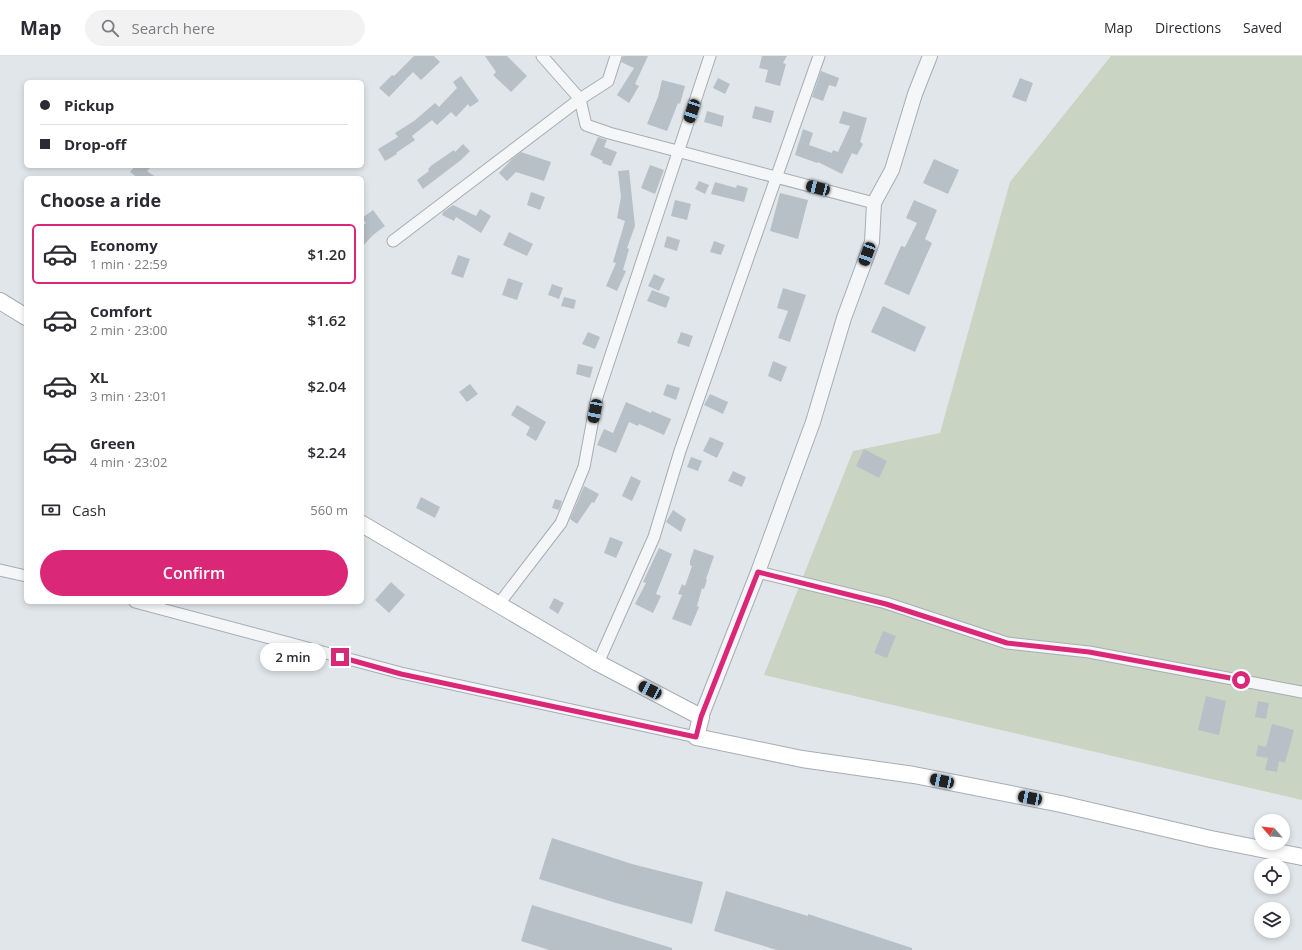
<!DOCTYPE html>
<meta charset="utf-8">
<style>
body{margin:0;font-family:"Open Sans",sans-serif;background:#f2f2f3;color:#2b2b33;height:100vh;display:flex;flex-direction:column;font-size:15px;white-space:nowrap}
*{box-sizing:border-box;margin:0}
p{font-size:13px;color:#7c7c81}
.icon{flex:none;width:22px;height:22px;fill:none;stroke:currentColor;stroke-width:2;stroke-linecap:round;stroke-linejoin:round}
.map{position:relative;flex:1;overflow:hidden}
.panel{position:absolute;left:24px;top:120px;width:340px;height:428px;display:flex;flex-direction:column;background:#fff;border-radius:6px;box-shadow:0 2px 6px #0003}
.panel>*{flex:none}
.hud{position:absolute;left:24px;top:24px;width:340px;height:88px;border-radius:6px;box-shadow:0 2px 6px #0003;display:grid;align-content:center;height:88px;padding:0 16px;background:#fff}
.needle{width:26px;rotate:297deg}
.buttons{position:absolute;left:1254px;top:758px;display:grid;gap:8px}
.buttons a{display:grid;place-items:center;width:36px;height:36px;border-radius:50%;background:#fff;box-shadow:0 2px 6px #0003;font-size:20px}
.end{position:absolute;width:18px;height:18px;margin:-9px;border:5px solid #db2777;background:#fff;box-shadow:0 0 0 2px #fff}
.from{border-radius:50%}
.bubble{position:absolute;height:28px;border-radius:14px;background:#fff;box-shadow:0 2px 6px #0003;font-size:13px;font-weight:600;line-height:28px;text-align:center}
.car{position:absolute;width:12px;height:24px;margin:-12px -6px;border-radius:5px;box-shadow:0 0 3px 1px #0007;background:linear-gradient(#222 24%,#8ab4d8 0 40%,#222 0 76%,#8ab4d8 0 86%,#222 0)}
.hud b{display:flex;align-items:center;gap:14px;height:38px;font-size:15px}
.hud b+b{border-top:1px solid #e1e1e2}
.hud i{width:10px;height:10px;background:#2b2b33}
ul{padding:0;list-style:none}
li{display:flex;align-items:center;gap:12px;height:60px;margin:0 8px 6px;padding:0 8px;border:2px solid transparent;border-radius:6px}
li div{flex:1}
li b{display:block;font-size:15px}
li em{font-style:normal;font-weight:600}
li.on{border-color:#db2777}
li>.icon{width:36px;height:36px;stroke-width:1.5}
h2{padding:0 16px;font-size:18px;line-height:48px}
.pay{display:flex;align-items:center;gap:10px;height:44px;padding:0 16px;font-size:15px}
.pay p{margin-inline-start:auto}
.button{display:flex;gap:8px;margin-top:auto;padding:8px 16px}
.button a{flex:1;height:46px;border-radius:24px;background:#db2777;color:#fff;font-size:16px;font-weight:600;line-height:46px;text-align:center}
header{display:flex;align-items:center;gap:24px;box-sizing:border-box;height:56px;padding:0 20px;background:#fff;border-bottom:1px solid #e1e1e2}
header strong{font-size:19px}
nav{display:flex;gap:22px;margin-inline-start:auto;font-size:14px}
.search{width:280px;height:36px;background:#f2f2f3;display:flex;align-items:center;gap:10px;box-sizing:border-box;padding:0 14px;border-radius:22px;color:#7c7c81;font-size:15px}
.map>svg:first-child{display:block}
.green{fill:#c9d4c2}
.building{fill:#b8c0c7}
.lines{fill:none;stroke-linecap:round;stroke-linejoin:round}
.minor-casing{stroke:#a6adb4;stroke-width:13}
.tertiary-casing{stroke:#a6adb4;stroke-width:16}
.secondary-casing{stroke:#a6adb4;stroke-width:18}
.minor{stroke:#f4f6f8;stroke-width:11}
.tertiary{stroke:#f4f6f8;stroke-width:14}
.secondary{stroke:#fff;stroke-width:16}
.route{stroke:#db2777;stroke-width:5}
</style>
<header>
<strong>Map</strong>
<div class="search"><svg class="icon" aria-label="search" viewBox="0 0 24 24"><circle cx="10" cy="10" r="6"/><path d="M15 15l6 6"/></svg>Search here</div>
<nav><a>Map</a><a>Directions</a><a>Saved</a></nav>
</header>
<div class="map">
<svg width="1302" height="894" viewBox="0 0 1302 894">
<rect width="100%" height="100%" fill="#e1e6ea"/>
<!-- green -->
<path class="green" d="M1111 0H1302V744L764 619 853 395 940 377 1010 126Z"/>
<!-- building -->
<g class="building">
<path d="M414 0H434L440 6 421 24 413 16 389 41 379 32 392 19 394 20Z"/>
<path d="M485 0H507L527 20 511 36 493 19 496 16Z"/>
<path d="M623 0H648L635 28 639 30 629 47 617 39 634 12 621 6Z"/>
<path d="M762 0H787L783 7 786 8 780 30 765 26 768 14 759 12Z"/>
<path d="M821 15 839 22 836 31 829 29 823 45 812 41Z"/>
<path d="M461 20 479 45 470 51 468 48 456 61 451 56 437 69 432 64 412 80 415 84 396 97 397 98 385 105 378 93 398 81 395 77 414 65 435 47 439 51 457 32 453 26Z"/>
<path d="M718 22 730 28 725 38 713 32Z"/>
<path d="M1020 22 1033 27 1026 46 1012 41Z"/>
<path d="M662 24 685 30 680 48 678 47 667 75 647 68 658 41Z"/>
<path d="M755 50 774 55 771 67 752 62Z"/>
<path d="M707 55 724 60 722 71 704 66Z"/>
<path d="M843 55 867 62 860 86 863 88 857 99 852 97 842 118 818 106 817 107 795 99 803 73 813 77 809 89 832 97 833 94 838 96 850 70 839 67Z"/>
<path d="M598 81 607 84 604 91 617 96 611 110 602 107 603 105 590 99Z"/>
<path d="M463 88 470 95 461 104 423 133 417 124 429 115 428 113 432 109 454 94 455 96Z"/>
<path d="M521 96 551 106 544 125 516 116 507 125 499 117 512 103Z"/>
<path d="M934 103 959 114 948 138 923 127Z"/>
<path d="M650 109 664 114 655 138 641 132Z"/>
<path d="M135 110H152L147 115 157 122H138L130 116Z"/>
<path d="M629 114 635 170 627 192 629 193 623 214 626 215 617 235 606 230 616 207 613 206 625 165 617 162 621 141 618 115Z"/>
<path d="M699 125 709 129 705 138 695 133Z"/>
<path d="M715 126 736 132 737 129 748 132 744 146 711 138Z"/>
<path d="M531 136 545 141 540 154 527 149Z"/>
<path d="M780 137 808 144 798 183 770 175Z"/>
<path d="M675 144 691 148 687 164 671 160Z"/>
<path d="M914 144 937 154 925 183 932 187 909 239 884 228 901 190 905 191 917 167 906 162Z"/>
<path d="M453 149 476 160 480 153 491 160 481 177 456 161 454 165 442 159 443 156Z"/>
<path d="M373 154 385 170 373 179 362 191V170L366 167 362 162Z"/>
<path d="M509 176 533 188 527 200 503 189Z"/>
<path d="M667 180 680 184 677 195 664 191Z"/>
<path d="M714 185 725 189 721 199 710 196Z"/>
<path d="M458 199 470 203 463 222 451 218Z"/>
<path d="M654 218 665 223 659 235 648 230Z"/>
<path d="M508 222 523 227 517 244 502 239Z"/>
<path d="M552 228 563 232 559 243 548 239Z"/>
<path d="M783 232 806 239 790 286 778 282 788 255 777 252Z"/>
<path d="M652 234 670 241 666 252 647 245Z"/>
<path d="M564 241 576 244 574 253 561 250Z"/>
<path d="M883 250 926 271 915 296 871 276Z"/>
<path d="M588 276 600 281 595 293 582 288Z"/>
<path d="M681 276 693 280 689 291 677 287Z"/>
<path d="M773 305 787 311 781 326 768 320Z"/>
<path d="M578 308 593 311 590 322 576 318Z"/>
<path d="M470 328 478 338 467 346 459 336Z"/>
<path d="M667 328 680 332 676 344 663 339Z"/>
<path d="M710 338 728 346 723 358 704 349Z"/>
<path d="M626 346 651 357 652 355 671 363 664 379 639 368 638 370 629 366 616 397 597 389 604 373 613 377Z"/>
<path d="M517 349 546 366 536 385 526 379 530 371 511 359Z"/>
<path d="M710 381 724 387 717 402 703 395Z"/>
<path d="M864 393 887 405 879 422 856 410Z"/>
<path d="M691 401 702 405 698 415 687 411Z"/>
<path d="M733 415 746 421 742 431 728 425Z"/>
<path d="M631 420 641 425 632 445 622 440Z"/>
<path d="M584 430 599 438 594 447 592 446 577 468 570 463Z"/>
<path d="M421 441 440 451 435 462 416 452Z"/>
<path d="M555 443 562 445 559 454 552 452Z"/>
<path d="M673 454 686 463 681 476 666 466Z"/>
<path d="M610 481 623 486 616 502 604 497Z"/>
<path d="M659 492 672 498 656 538 661 540 653 557 635 548 646 527 643 526Z"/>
<path d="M694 493 714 500 706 523 707 524 704 533 702 532 697 550 699 551 691 570 672 563 682 539 678 538 682 528 685 530 692 510 690 509V505Z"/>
<path d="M391 526 405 539 389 557 375 544Z"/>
<path d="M554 542 564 547 558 558 549 552Z"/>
<path d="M883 575 896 580 887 602 874 597Z"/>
<path d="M1206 640 1226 645 1219 679 1198 674Z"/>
<path d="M1258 645 1269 647 1266 663 1255 661Z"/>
<path d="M1272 668 1294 674 1285 707 1279 705 1277 716 1265 714 1268 702 1256 700 1258 689 1266 691Z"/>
<path d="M552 782 632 808 703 826 692 868 616 847 539 823Z"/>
<path d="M726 835 808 860V858L912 892V894H777L714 875Z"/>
<path d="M532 849 672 892V894H549L521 885Z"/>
</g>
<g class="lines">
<defs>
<g id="minor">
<path d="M542 0 580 43 586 69 609 77 874 147"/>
<path d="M393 185 580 43 608 25 616 0"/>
<path d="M0 514 26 520"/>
<path d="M758 516 886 547 1007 587 1089 596 1302 636"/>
<path d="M135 546 401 617 696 681"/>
<path d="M498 549 561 467 584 411 597 341 710 0"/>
<path d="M598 607 654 481 680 395 819 0"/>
</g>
<path id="tertiary" d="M701 661 758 516 813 366 844 262 872 186 874 147 892 114 915 38 930 0"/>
<g id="secondary">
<path d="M0 245 26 261"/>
<path d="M362 468 598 607 701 661 696 681 802 703 914 719 1061 748 1211 783 1302 801"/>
</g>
</defs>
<!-- minor casing -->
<use href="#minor" class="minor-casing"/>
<!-- tertiary casing -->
<use href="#tertiary" class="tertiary-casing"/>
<!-- secondary casing -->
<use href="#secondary" class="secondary-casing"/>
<!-- minor -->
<use href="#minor" class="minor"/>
<!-- tertiary -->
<use href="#tertiary" class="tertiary"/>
<!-- secondary -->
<use href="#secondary" class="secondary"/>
</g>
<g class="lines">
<!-- route -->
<path class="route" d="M340 601 401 618 696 681 701 661 758 516 886 548 1007 587 1089 596 1241 624"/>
</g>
</svg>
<div class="buttons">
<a><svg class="needle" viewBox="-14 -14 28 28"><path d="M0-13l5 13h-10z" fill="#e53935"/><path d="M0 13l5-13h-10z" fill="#7c7c81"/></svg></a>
<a><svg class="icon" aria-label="locate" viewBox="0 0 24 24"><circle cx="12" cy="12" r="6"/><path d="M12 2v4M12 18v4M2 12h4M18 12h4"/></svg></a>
<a><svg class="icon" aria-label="layers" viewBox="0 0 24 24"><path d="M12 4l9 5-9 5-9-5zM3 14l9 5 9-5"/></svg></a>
</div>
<i class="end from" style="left:1241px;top:624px"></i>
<i class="end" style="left:340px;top:601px"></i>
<div class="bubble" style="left:260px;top:587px;width:66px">2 min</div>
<i class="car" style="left:692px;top:55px;rotate:198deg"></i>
<i class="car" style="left:818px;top:132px;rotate:285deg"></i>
<i class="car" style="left:867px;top:198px;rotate:200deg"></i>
<i class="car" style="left:595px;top:355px;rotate:191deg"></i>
<i class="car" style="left:650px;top:634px;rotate:297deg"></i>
<i class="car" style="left:942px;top:725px;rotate:282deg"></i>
<i class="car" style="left:1030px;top:742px;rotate:281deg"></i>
<div class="hud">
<b><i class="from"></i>Pickup</b>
<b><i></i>Drop-off</b>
</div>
<section class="panel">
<h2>Choose a ride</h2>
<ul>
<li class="on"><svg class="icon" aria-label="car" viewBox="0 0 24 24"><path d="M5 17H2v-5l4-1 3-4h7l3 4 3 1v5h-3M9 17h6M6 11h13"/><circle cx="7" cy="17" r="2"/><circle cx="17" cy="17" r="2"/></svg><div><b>Economy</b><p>1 min · 22:59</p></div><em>$1.20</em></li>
<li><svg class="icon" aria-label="car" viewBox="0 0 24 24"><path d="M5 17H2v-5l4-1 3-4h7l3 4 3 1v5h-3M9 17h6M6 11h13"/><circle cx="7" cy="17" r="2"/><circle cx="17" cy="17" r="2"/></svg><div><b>Comfort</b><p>2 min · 23:00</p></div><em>$1.62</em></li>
<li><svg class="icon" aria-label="car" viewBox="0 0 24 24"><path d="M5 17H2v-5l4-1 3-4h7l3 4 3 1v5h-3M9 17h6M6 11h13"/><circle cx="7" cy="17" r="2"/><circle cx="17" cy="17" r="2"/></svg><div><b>XL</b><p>3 min · 23:01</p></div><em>$2.04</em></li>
<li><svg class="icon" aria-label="car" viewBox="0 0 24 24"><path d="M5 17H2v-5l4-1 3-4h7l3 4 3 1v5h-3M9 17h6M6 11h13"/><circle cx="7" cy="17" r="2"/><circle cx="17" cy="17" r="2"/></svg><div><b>Green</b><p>4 min · 23:02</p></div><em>$2.24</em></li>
</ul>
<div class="pay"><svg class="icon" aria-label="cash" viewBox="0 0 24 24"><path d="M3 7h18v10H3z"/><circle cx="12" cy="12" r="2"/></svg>Cash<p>560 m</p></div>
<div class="button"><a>Confirm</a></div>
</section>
</div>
